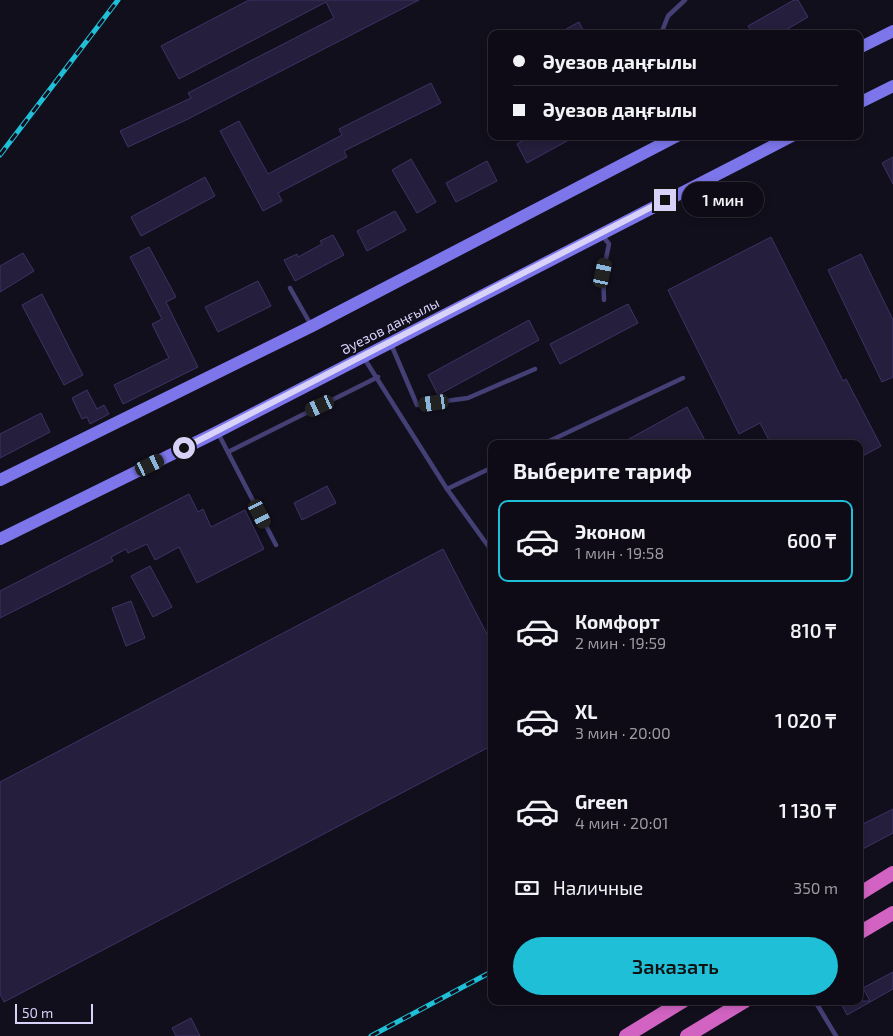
<!DOCTYPE html>
<html lang="ru">
<meta charset="utf-8">
<style>
body{margin:0;font-family:"Exo 2",sans-serif;background:#1c1923;color:#f1f3f6;height:100vh;display:flex;flex-direction:column;font-size:19px;white-space:nowrap}
*{box-sizing:border-box;margin:0}
p{font-size:16px;color:#9b9ba1}
.icon{flex:none;width:28px;height:28px;fill:none;stroke:currentColor;stroke-width:2;stroke-linecap:round;stroke-linejoin:round}
.map{position:relative;flex:1;overflow:hidden}
.drawer{position:absolute;left:488px;top:440px;width:375px;height:565px;display:flex;flex-direction:column;background:#0e0b16;border-radius:10px;box-shadow:0 2px 8px #0003,0 0 0 1px #2e2b35}
.drawer>*{flex:none}
.banner{position:absolute;left:488px;top:30px;width:375px;height:110px;border-radius:10px;box-shadow:0 2px 8px #0003,0 0 0 1px #2e2b35;display:grid;align-content:center;height:110px;padding:0 25px;background:#0e0b16}
.scale{position:absolute;left:15px;bottom:12px;width:78px;box-sizing:border-box;padding-left:5px;border:2px solid #d8d2f9;border-top:0;font-size:14px;line-height:18px;white-space:nowrap;color:#d8d2f9;-webkit-text-stroke:4px #120f1d;paint-order:stroke}
.end{position:absolute;width:22px;height:22px;margin:-11px;border:6px solid #d8d2f9;background:#111;box-shadow:0 0 0 2px #111}
.from{border-radius:50%}
.bubble{position:absolute;height:35px;border-radius:18px;background:#0e0b16;box-shadow:0 2px 8px #0003,0 0 0 1px #2e2b35;font-size:16px;font-weight:600;line-height:35px;text-align:center}
.car{position:absolute;width:15px;height:30px;margin:-15px -8px;border-radius:6px;box-shadow:0 0 4px 1px #0007;background:linear-gradient(#222 24%,#8ab4d8 0 40%,#222 0 76%,#8ab4d8 0 86%,#222 0)}
.banner b{display:flex;align-items:center;gap:18px;height:48px;font-size:19px}
.banner b+b{border-top:1px solid #2e2b35}
.banner i{width:12px;height:12px;background:#f1f3f6}
ul{padding:0;list-style:none}
li{display:flex;align-items:center;gap:15px;height:82px;margin:0 10px 8px;padding:0 15px;border:2px solid transparent;border-radius:10px}
li div{flex:1}
li b{display:block;font-size:19px}
li em{font-style:normal;font-weight:600}
li.on{border-color:#1fbfd8}
li>.icon{width:45px;height:45px;stroke-width:1.5}
h2{padding:0 25px;font-size:22px;line-height:60px}
.pay{display:flex;align-items:center;gap:12px;height:55px;padding:0 25px;font-size:19px}
.pay p{margin-inline-start:auto}
.action{display:flex;gap:10px;margin-top:auto;padding:10px 25px}
.action a{flex:1;height:58px;border-radius:30px;background:#1fbfd8;color:#111;font-size:20px;font-weight:600;line-height:58px;text-align:center}
.map>svg:first-child{display:block}
.building{fill:#251e3c;stroke:#3e3365}
.lines{fill:none;stroke-linecap:round;stroke-linejoin:round}
.service{stroke:#444076;stroke-width:4.5}
.secondary{stroke:#7d76eb;stroke-width:12}
.trunk{stroke:#d263c2;stroke-width:14}
.rail-casing{stroke:#1fbfd8;stroke-width:5}
.rail{stroke:#120f1d;stroke-width:3;stroke-dasharray:9;stroke-linecap:butt}
.route{stroke:#d8d2f9;stroke-width:6}
.labels{text-anchor:middle;stroke-width:4;stroke-linejoin:round;paint-order:stroke}
.street-label{font-size:14px;fill:#d8d2f9;stroke:#120f1d}
</style>
<div class="map">
<svg width="893" height="1036" viewBox="0 0 893 1036">
<rect width="100%" height="100%" fill="#120f1d"/>
<!-- building -->
<g class="building">
<path d="M249 0H419L188 119 128 147 120 131 191 98 188 93 334 18 326 2 179 79 161 46Z"/>
<path d="M794 0H798L808 17 779 34H753L748 26Z"/>
<path d="M579 22 585 34H557Z"/>
<path d="M431 83 441 103 344 151 347 157 278 193 282 201 263 211 220 131 239 121 268 174 342 135 339 129Z"/>
<path d="M530 136H576L527 163 517 144Z"/>
<path d="M893 157V184L882 163Z"/>
<path d="M411 159 436 202 417 213 392 170Z"/>
<path d="M487 161 497 181 456 202 446 183Z"/>
<path d="M205 177 215 196 141 236 131 217Z"/>
<path d="M395 211 406 230 367 251 357 231Z"/>
<path d="M333 235 344 255 295 281 284 260 297 254 298 257 322 244 320 241Z"/>
<path d="M771 237 843 381 846 379 881 446 859 458V444H771L760 423 739 434 668 290Z"/>
<path d="M149 247 176 297 166 302 198 367 123 404 114 385 169 358 152 324 162 319 130 257Z"/>
<path d="M23 253 34 271 0 292V266Z"/>
<path d="M861 254 893 320V377L882 382 828 270Z"/>
<path d="M258 281 271 306 218 332 205 307Z"/>
<path d="M42 294 83 375 64 385 22 305Z"/>
<path d="M628 304 638 323 560 364 550 344Z"/>
<path d="M529 320 539 340 438 395 428 375Z"/>
<path d="M87 390 97 409 104 405 109 414 90 424 87 417 82 419 72 398Z"/>
<path d="M687 407 707 444H620Z"/>
<path d="M41 413 50 432 0 458V434Z"/>
<path d="M327 486 336 503 302 520 294 503Z"/>
<path d="M189 494 198 512 203 509 211 527 245 510 264 549 197 583 179 547 155 560 147 544 128 553 126 549 111 557 113 561 0 618V591Z"/>
<path d="M443 549 491 642V746L4 1002 0 994V782Z"/>
<path d="M150 566 172 607 153 617 131 576Z"/>
<path d="M131 601 145 638 126 646 112 608Z"/>
<path d="M893 809V833L859 851V826Z"/>
<path d="M893 972V989L847 1015 840 1001H870L863 988Z"/>
<path d="M191 1018 200 1036H176L172 1028Z"/>
</g>
<g class="lines">
<!-- service -->
<g class="service">
<path d="M661 34 668 16 685 0"/>
<path d="M602 235 609 244 603 273 604 300"/>
<path d="M290 288 311 325"/>
<path d="M391 344 417 405 468 398 535 369"/>
<path d="M364 358 447 489"/>
<path d="M218 433 276 545"/>
<path d="M543 444 683 378"/>
<path d="M228 452 378 377"/>
<path d="M491 468 447 489 491 550"/>
<path d="M815 1001 836 1036"/>
</g>
<!-- secondary -->
<g class="secondary">
<path d="M859 48 893 31"/>
<path d="M859 103 893 86"/>
<path d="M0 480 312 326 677 136"/>
<path d="M0 539 217 432 792 136"/>
</g>
<!-- trunk -->
<g class="trunk">
<path d="M859 894 893 873"/>
<path d="M859 933 893 913"/>
<path d="M626 1036 683 1001"/>
<path d="M687 1036 745 1001"/>
</g>
<defs>
<g id="rail">
<path d="M0 155 118 0"/>
<path d="M371 1036 491 972"/>
</g>
</defs>
<!-- rail casing -->
<use href="#rail" class="rail-casing"/>
<!-- rail -->
<use href="#rail" class="rail"/>
</g>
<g class="lines">
<!-- route -->
<path class="route" d="M184 448 665 200"/>
</g>
<g class="labels">
<!-- street labels -->
<g class="street-label">
<text transform="translate(390 326) rotate(-27)" y="5">Әуезов даңғылы</text>
</g>
</g>
</svg>
<div class="scale">50 m</div>
<i class="end from" style="left:184px;top:448px"></i>
<i class="end" style="left:665px;top:200px"></i>
<div class="bubble" style="left:682px;top:182px;width:82px">1 мин</div>
<i class="car" style="left:603px;top:273px;rotate:12deg"></i>
<i class="car" style="left:434px;top:403px;rotate:262deg"></i>
<i class="car" style="left:320px;top:406px;rotate:245deg"></i>
<i class="car" style="left:150px;top:465px;rotate:64deg"></i>
<i class="car" style="left:260px;top:514px;rotate:153deg"></i>
<div class="banner">
<b><i class="from"></i>Әуезов даңғылы</b>
<b><i></i>Әуезов даңғылы</b>
</div>
<section class="drawer">
<h2>Выберите тариф</h2>
<ul>
<li class="on"><svg class="icon" aria-label="car" viewBox="0 0 24 24"><path d="M5 17H2v-5l4-1 3-4h7l3 4 3 1v5h-3M9 17h6M6 11h13"/><circle cx="7" cy="17" r="2"/><circle cx="17" cy="17" r="2"/></svg><div><b>Эконом</b><p>1 мин · 19:58</p></div><em>600 ₸</em></li>
<li><svg class="icon" aria-label="car" viewBox="0 0 24 24"><path d="M5 17H2v-5l4-1 3-4h7l3 4 3 1v5h-3M9 17h6M6 11h13"/><circle cx="7" cy="17" r="2"/><circle cx="17" cy="17" r="2"/></svg><div><b>Комфорт</b><p>2 мин · 19:59</p></div><em>810 ₸</em></li>
<li><svg class="icon" aria-label="car" viewBox="0 0 24 24"><path d="M5 17H2v-5l4-1 3-4h7l3 4 3 1v5h-3M9 17h6M6 11h13"/><circle cx="7" cy="17" r="2"/><circle cx="17" cy="17" r="2"/></svg><div><b>XL</b><p>3 мин · 20:00</p></div><em>1 020 ₸</em></li>
<li><svg class="icon" aria-label="car" viewBox="0 0 24 24"><path d="M5 17H2v-5l4-1 3-4h7l3 4 3 1v5h-3M9 17h6M6 11h13"/><circle cx="7" cy="17" r="2"/><circle cx="17" cy="17" r="2"/></svg><div><b>Green</b><p>4 мин · 20:01</p></div><em>1 130 ₸</em></li>
</ul>
<div class="pay"><svg class="icon" aria-label="cash" viewBox="0 0 24 24"><path d="M3 7h18v10H3z"/><circle cx="12" cy="12" r="2"/></svg>Наличные<p>350 m</p></div>
<div class="action"><a>Заказать</a></div>
</section>
</div>
